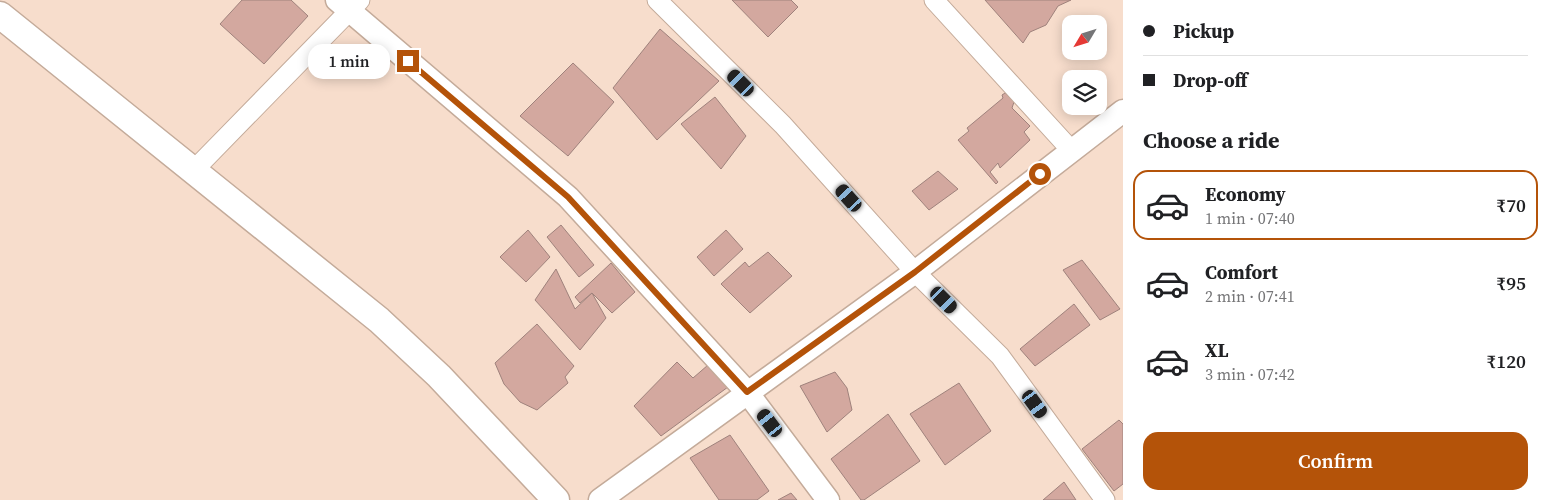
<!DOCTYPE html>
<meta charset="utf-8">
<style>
body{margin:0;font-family:"Source Serif 4",serif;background:#f6f6f6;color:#202124;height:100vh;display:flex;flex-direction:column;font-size:19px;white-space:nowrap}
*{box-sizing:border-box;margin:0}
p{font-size:16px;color:#757577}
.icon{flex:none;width:28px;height:28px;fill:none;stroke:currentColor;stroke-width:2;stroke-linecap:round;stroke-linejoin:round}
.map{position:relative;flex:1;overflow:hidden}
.details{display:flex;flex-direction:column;background:#fff;width:425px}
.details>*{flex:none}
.top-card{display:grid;align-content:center;height:110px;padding:0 20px;background:#fff}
.needle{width:32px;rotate:232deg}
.controls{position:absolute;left:1062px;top:15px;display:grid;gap:10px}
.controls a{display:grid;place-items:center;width:45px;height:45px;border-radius:10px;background:#fff;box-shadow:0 2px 12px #0003;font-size:25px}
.end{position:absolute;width:22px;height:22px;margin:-11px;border:6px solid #b45309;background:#fff;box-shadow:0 0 0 2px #fff}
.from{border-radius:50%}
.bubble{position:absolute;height:35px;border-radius:15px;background:#fff;box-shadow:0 2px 12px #0003;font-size:16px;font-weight:600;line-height:35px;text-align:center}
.car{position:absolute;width:15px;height:30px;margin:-15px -8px;border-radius:6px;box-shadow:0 0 4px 1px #0007;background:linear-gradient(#222 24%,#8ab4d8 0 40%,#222 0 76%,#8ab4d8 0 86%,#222 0)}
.top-card b{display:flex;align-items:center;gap:18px;height:48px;font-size:19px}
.top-card b+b{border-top:1px solid #e0e0e0}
.top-card i{width:12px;height:12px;background:#202124}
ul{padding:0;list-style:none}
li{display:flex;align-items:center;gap:15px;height:70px;margin:0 10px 8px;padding:0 10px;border:2px solid transparent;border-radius:15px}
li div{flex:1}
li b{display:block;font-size:19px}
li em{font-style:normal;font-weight:600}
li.selected{border-color:#b45309}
li>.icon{width:45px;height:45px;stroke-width:1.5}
h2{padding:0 20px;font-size:22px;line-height:60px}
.button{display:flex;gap:10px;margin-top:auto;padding:10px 20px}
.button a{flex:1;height:58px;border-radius:15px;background:#b45309;color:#fff;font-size:20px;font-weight:600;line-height:58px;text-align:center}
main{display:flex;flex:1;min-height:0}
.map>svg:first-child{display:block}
.building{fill:#d3a89f;stroke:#9f827c}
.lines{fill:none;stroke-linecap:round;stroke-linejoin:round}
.minor-casing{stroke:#c4ab9a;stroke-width:21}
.tertiary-casing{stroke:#c4ab9a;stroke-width:25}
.secondary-casing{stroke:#c4ab9a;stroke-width:29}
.minor{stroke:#fff;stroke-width:19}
.tertiary{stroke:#fff;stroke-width:22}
.secondary{stroke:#fff;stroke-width:26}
.route{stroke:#b45309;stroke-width:6}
</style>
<main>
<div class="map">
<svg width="1123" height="500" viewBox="0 0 1123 500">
<rect width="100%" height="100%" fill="#f7ddcc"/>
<!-- building -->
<g class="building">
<path d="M242 0H291L308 16 264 64 220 24Z"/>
<path d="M732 0H791L798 7 768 37Z"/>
<path d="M985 0H1071L1058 6 1046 25 1030 32 1023 43Z"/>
<path d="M660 29 719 81 657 140 613 88Z"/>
<path d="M573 63 614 102 568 156 520 116Z"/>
<path d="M1005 93 1014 102 1012 108 1030 126 1024 132 1030 140 1000 168 998 163 990 172 998 182 996 184 958 140 969 131 967 128 1003 98 1002 95Z"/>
<path d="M715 97 746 136 721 169 681 124Z"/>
<path d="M938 171 958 189 929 210 912 191Z"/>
<path d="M561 225 594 265 579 277 547 237Z"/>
<path d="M528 230 550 257 526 282 500 257Z"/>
<path d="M726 230 743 249 714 276 697 257Z"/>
<path d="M768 252 792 276 750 313 721 284 745 262 749 267Z"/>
<path d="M1082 260 1120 309 1100 320 1063 270Z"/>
<path d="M611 263 635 292 612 313 592 293 580 303 575 297Z"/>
<path d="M556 269 575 309 592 293 606 318 580 350 535 300Z"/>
<path d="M1074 304 1090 325 1035 366 1020 349Z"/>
<path d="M537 324 574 366 565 377 568 383 537 410 520 402 504 384 495 363Z"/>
<path d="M677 362 693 378 708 365 728 387 661 436 634 406Z"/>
<path d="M835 372 847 388 852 410 827 432 800 386Z"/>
<path d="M959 383 991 431 945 465 910 414Z"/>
<path d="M888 414 920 461 864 500H861L831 459Z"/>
<path d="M1119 420 1123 424V484L1114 491 1082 449Z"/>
<path d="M730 435 769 491 757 500H719L690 458Z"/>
<path d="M1064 482 1076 500H1043Z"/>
<path d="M791 493 797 500H778Z"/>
</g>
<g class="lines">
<defs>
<g id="minor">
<path d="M657 0 783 125 915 272 1000 356 1105 500"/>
<path d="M934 0 1071 150"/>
<path d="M193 171 360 0"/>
</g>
<g id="tertiary">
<path d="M337 0 568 197 747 392 828 500"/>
<path d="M600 500 915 272 1123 111"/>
</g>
<path id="secondary" d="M0 15 379 320 439 376 556 500"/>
</defs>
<!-- minor casing -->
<use href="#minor" class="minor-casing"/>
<!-- tertiary casing -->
<use href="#tertiary" class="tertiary-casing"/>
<!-- secondary casing -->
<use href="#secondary" class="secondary-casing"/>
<!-- minor -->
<use href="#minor" class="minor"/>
<!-- tertiary -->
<use href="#tertiary" class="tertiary"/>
<!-- secondary -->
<use href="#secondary" class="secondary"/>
</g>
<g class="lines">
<!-- route -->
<path class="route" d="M408 61 568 197 747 392 915 272 1040 174"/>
</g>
</svg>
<div class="controls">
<a><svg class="needle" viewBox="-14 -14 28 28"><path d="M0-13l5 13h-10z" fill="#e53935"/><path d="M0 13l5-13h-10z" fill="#757577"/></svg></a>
<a><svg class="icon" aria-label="layers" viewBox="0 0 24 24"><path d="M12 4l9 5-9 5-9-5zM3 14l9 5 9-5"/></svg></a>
</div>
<i class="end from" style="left:1040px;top:174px"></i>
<i class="end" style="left:408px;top:61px"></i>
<div class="bubble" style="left:308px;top:44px;width:82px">1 min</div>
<i class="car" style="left:741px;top:83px;rotate:315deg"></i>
<i class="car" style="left:849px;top:198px;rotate:318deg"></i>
<i class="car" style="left:944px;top:300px;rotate:135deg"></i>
<i class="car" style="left:1035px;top:404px;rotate:144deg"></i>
<i class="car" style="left:770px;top:423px;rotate:323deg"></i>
</div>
<section class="details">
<div class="top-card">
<b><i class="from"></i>Pickup</b>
<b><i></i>Drop-off</b>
</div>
<h2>Choose a ride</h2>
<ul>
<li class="selected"><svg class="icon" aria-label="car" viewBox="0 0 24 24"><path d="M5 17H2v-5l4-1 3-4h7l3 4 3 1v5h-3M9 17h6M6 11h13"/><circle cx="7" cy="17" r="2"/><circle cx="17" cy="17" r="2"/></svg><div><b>Economy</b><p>1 min · 07:40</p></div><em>₹70</em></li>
<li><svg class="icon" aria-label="car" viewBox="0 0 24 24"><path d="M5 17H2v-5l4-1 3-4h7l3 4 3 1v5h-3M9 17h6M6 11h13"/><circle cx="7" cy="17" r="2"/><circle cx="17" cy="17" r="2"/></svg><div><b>Comfort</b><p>2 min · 07:41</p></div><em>₹95</em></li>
<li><svg class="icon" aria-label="car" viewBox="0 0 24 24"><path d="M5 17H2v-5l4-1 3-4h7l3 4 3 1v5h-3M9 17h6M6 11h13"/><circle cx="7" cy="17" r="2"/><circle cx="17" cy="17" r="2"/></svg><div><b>XL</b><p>3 min · 07:42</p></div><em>₹120</em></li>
</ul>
<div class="button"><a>Confirm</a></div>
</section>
</main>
